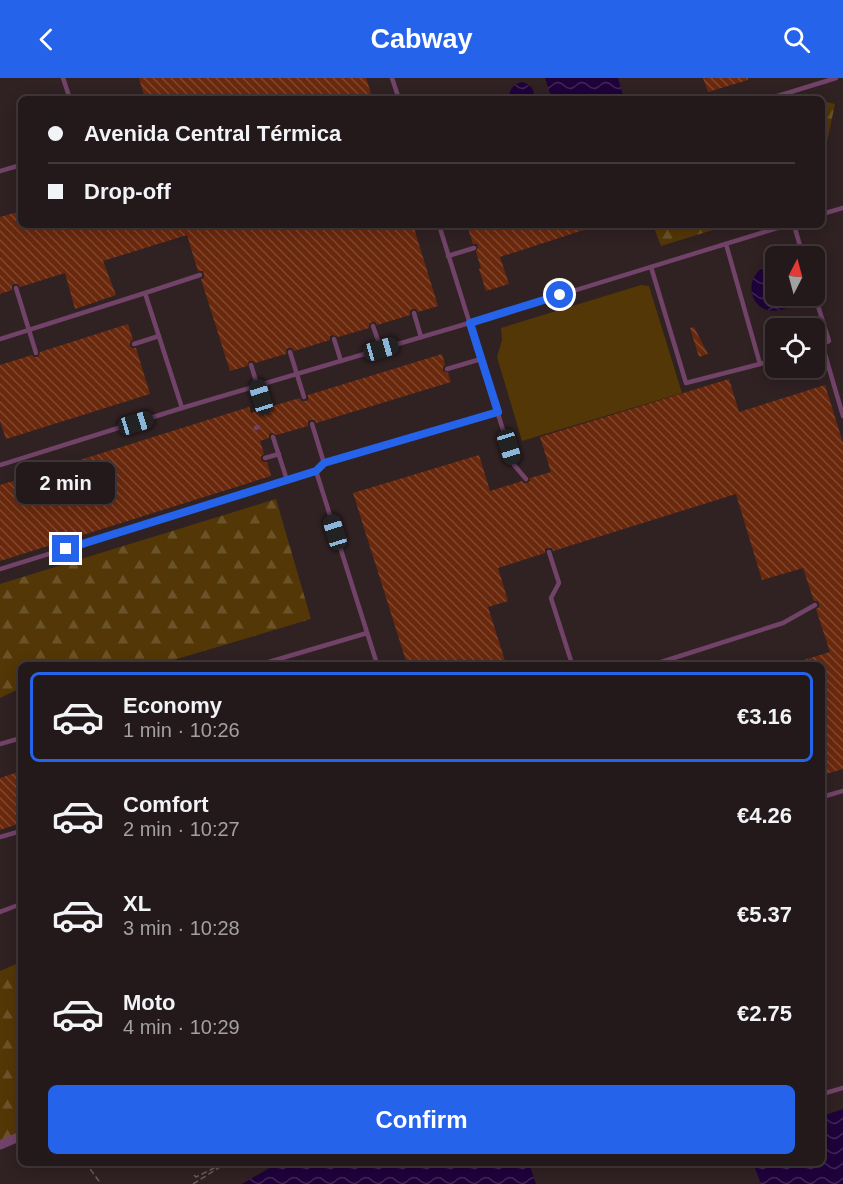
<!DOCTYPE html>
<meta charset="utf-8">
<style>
body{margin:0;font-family:Helvetica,sans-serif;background:#2c2223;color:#f1f3f6;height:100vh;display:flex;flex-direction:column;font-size:22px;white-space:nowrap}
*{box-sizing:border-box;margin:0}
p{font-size:20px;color:#a3a0a2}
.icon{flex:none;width:33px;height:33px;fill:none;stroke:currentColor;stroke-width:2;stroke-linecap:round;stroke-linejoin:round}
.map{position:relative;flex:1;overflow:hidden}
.drawer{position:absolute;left:18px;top:584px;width:807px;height:504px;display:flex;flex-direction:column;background:#24191a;border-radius:9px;box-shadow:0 3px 15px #0003,0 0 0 2px #413839}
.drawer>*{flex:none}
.guide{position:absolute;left:18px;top:18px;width:807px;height:132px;border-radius:9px;box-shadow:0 3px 15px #0003,0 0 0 2px #413839;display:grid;align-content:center;height:132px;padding:0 30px;background:#24191a}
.needle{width:39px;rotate:6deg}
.buttons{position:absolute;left:765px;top:168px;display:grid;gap:12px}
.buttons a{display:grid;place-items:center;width:60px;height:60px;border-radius:9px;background:#24191a;box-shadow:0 3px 15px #0003,0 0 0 2px #413839;font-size:30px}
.end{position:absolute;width:27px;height:27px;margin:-14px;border:8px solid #2563eb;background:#fff;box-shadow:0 0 0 3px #fff}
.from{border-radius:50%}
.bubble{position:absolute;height:42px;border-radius:9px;background:#24191a;box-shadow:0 3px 15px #0003,0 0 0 2px #413839;font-size:20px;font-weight:800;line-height:42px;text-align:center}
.car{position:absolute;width:18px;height:36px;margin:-18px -9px;border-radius:8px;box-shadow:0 0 4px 2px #0007;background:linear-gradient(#222 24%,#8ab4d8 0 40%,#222 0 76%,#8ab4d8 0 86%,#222 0)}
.guide b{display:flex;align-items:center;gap:21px;height:57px;font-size:22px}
.guide b+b{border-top:2px solid #413839}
.guide i{width:15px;height:15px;background:#f1f3f6}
ul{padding:10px 0 0;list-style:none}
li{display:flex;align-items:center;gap:18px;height:90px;margin:0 12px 9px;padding:0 18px;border:3px solid transparent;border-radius:9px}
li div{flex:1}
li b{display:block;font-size:22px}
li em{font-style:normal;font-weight:800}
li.on{border-color:#2563eb}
li>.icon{width:54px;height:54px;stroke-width:1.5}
.primary-button{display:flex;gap:12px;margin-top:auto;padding:12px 30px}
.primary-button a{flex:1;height:69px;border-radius:9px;background:#2563eb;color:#fff;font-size:24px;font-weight:800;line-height:69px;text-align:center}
header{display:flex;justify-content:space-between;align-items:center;height:78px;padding:0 30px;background:#2563eb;color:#fff;font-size:27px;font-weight:800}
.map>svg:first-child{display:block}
.green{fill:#533706}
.forest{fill:url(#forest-firs)}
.water{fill:url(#water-waves)}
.building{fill:url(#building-back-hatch)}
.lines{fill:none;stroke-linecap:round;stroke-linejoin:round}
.path{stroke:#695c5e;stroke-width:1.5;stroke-dasharray:6 3;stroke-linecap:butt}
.lane{stroke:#724368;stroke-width:4.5}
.street{stroke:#724368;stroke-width:9}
.route{stroke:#2563eb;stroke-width:8}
</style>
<header><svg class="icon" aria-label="back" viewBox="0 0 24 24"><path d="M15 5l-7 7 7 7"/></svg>Cabway<svg class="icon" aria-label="search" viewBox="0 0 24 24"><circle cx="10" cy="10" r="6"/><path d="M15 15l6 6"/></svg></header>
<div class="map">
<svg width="843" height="1106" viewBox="0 0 843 1106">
<defs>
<pattern id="forest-firs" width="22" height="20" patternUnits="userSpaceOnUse" patternTransform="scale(1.5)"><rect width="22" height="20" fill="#533706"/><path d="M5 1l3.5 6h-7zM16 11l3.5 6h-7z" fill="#6b5329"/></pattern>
<pattern id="water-waves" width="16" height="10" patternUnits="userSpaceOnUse" patternTransform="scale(1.5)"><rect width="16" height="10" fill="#20023b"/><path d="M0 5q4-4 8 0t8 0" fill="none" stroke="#402656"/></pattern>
<pattern id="building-back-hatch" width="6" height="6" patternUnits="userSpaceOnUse" patternTransform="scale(1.5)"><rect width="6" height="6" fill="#6a290d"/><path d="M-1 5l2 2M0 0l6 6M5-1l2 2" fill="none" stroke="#7f472f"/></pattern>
</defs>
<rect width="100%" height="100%" fill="#302123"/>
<!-- green -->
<path class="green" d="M641 207 649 208 682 315 522 363 497 279 502 262 501 250Z"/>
<!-- forest -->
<g class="forest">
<path d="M822 23 835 26 822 87Z"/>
<path d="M653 147H729L661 168Z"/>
<path d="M276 421 311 541 160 586H21V610L0 620V506Z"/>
<path d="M21 884V1057L0 1069V893Z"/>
</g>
<!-- water -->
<g class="water">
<path d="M545 0H618L624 21H552Z"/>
<path d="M522 4C531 6 535 12 534 21H510C508 12 513 6 522 4Z"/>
<path d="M772 186H775L776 218H797C793 225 788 231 779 232 749 239 739 194 772 186Z"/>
<path d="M843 1031V1106H761L753 1085 822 1084V1038Z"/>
<path d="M278 1085H529L536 1106H242Z"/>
</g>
<!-- building -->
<g class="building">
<path d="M139 0H366L373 21H145Z"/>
<path d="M703 0H748V2L708 14Z"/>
<path d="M21 133V147H413L438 228 418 234 416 231H412L410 233V237L377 247 375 244H372L369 246V250L338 259 333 257 330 258V262L294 273 292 270H288L286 272V276L255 285 253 283H249L247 288 230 293 201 201 204 200V196L203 193H198L187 157 103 183 116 217 75 231 65 195 20 209 18 206H14L12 208V212L0 216V139Z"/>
<path d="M467 147H593V149L500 179 509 206 486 213 479 191 481 190 476 174 478 169 477 166H473Z"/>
<path d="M791 238 794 247 783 250H775L773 244Z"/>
<path d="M128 246 133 262 130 264V268L132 270H136L150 316 6 361 0 343V287L32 277 34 279H38L40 274Z"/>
<path d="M694 249 708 276 699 279 690 250Z"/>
<path d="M442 276 445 287 443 289V293L448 295 451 304 316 345 315 342H311L308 343V348L277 357 272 355 269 356V360L260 363 264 376 261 378V382L263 384H267L271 398 0 483V407L249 329 251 335 261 332 262 335H266L269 334V329L300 320 301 323H305L308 322V317Z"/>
<path d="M729 301 739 334 825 307 843 365V691L822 697V586H794V585L830 574 816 531 819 529V525L817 523H814L803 490 762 502 736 416 553 473 552 470H548L545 471V475L498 490 508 523 488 529 506 586H407L353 415 479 377 490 413 522 403 524 405H527L530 403V400L551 394 540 359Z"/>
<path d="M21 693V745L0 752V700Z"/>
</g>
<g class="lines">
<!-- path -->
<g class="path">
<path d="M85 1084 101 1106"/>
<path d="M194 1097 196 1099 218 1088 219 1089"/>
<path d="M193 1106 228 1084"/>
</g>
<!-- lane -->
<g class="lane">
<path d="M63 0 70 21"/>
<path d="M392 0 399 21"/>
<path d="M768 21 836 0"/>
<path d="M0 93 21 87"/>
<path d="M822 136 843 130"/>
<path d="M439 147 514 387 526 401"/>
<path d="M794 147 803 178"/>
<path d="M448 178 474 170"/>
<path d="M651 189 686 305 760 286 726 166"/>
<path d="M16 210 36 275"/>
<path d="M145 215 200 197"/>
<path d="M814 215 829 263 814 268"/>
<path d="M414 235 421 259"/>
<path d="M373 248 381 271"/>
<path d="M0 261 145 215 182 330"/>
<path d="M334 261 341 283"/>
<path d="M134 266 159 258"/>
<path d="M822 266 843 338"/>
<path d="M290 274 304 319"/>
<path d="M760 286 776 281"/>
<path d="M251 287 265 331"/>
<path d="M447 291 481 281"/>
<path d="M312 346 324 385"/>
<path d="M256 350 258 349"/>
<path d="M273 359 287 402"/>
<path d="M265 380 279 376"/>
<path d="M0 387 182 330 469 245 787 147"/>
<path d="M316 393 377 586"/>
<path d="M549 474 559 505 551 520 572 586"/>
<path d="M0 491 316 393 324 385 498 334"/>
<path d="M262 586 367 555"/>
<path d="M655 586 783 545 815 527"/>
<path d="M0 666 21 660"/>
<path d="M822 719 843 713"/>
<path d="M0 759 21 753"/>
<path d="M0 834 21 826"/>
<path d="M822 1016 843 1010"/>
</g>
<!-- street -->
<path class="street" d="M0 1067 21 1058"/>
</g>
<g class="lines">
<!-- route -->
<path class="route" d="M66 471 316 393 324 385 498 334 470 245 560 217"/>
</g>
</svg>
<div class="buttons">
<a><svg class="needle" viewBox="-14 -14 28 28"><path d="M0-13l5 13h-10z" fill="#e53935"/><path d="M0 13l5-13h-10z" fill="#a3a0a2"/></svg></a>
<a><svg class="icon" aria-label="locate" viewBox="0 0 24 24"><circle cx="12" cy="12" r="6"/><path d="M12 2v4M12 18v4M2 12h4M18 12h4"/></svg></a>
</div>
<i class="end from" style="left:560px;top:217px"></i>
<i class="end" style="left:66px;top:471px"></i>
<div class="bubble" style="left:16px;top:384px;width:99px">2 min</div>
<i class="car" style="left:381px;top:271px;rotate:74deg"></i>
<i class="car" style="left:261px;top:319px;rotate:343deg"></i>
<i class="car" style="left:136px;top:345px;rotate:73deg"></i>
<i class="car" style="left:509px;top:369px;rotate:163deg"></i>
<i class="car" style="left:335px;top:454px;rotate:343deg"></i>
<div class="guide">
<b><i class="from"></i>Avenida Central Térmica</b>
<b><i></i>Drop-off</b>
</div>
<section class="drawer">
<ul>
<li class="on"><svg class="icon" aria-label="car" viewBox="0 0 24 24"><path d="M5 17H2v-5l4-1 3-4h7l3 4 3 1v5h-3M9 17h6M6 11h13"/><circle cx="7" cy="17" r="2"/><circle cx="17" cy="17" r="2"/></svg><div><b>Economy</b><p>1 min · 10:26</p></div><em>€3.16</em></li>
<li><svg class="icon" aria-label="car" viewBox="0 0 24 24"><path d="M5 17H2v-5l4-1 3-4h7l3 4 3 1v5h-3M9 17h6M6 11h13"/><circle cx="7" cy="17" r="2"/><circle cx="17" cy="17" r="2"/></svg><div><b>Comfort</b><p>2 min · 10:27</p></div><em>€4.26</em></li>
<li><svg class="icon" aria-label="car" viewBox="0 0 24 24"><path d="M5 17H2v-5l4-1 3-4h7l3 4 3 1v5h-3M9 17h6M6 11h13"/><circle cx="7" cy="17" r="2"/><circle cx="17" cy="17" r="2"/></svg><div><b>XL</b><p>3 min · 10:28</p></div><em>€5.37</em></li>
<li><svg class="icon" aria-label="car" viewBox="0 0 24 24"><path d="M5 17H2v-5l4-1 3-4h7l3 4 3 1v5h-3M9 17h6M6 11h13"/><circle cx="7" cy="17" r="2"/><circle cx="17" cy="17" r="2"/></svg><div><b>Moto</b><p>4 min · 10:29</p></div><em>€2.75</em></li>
</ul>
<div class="primary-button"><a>Confirm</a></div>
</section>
</div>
